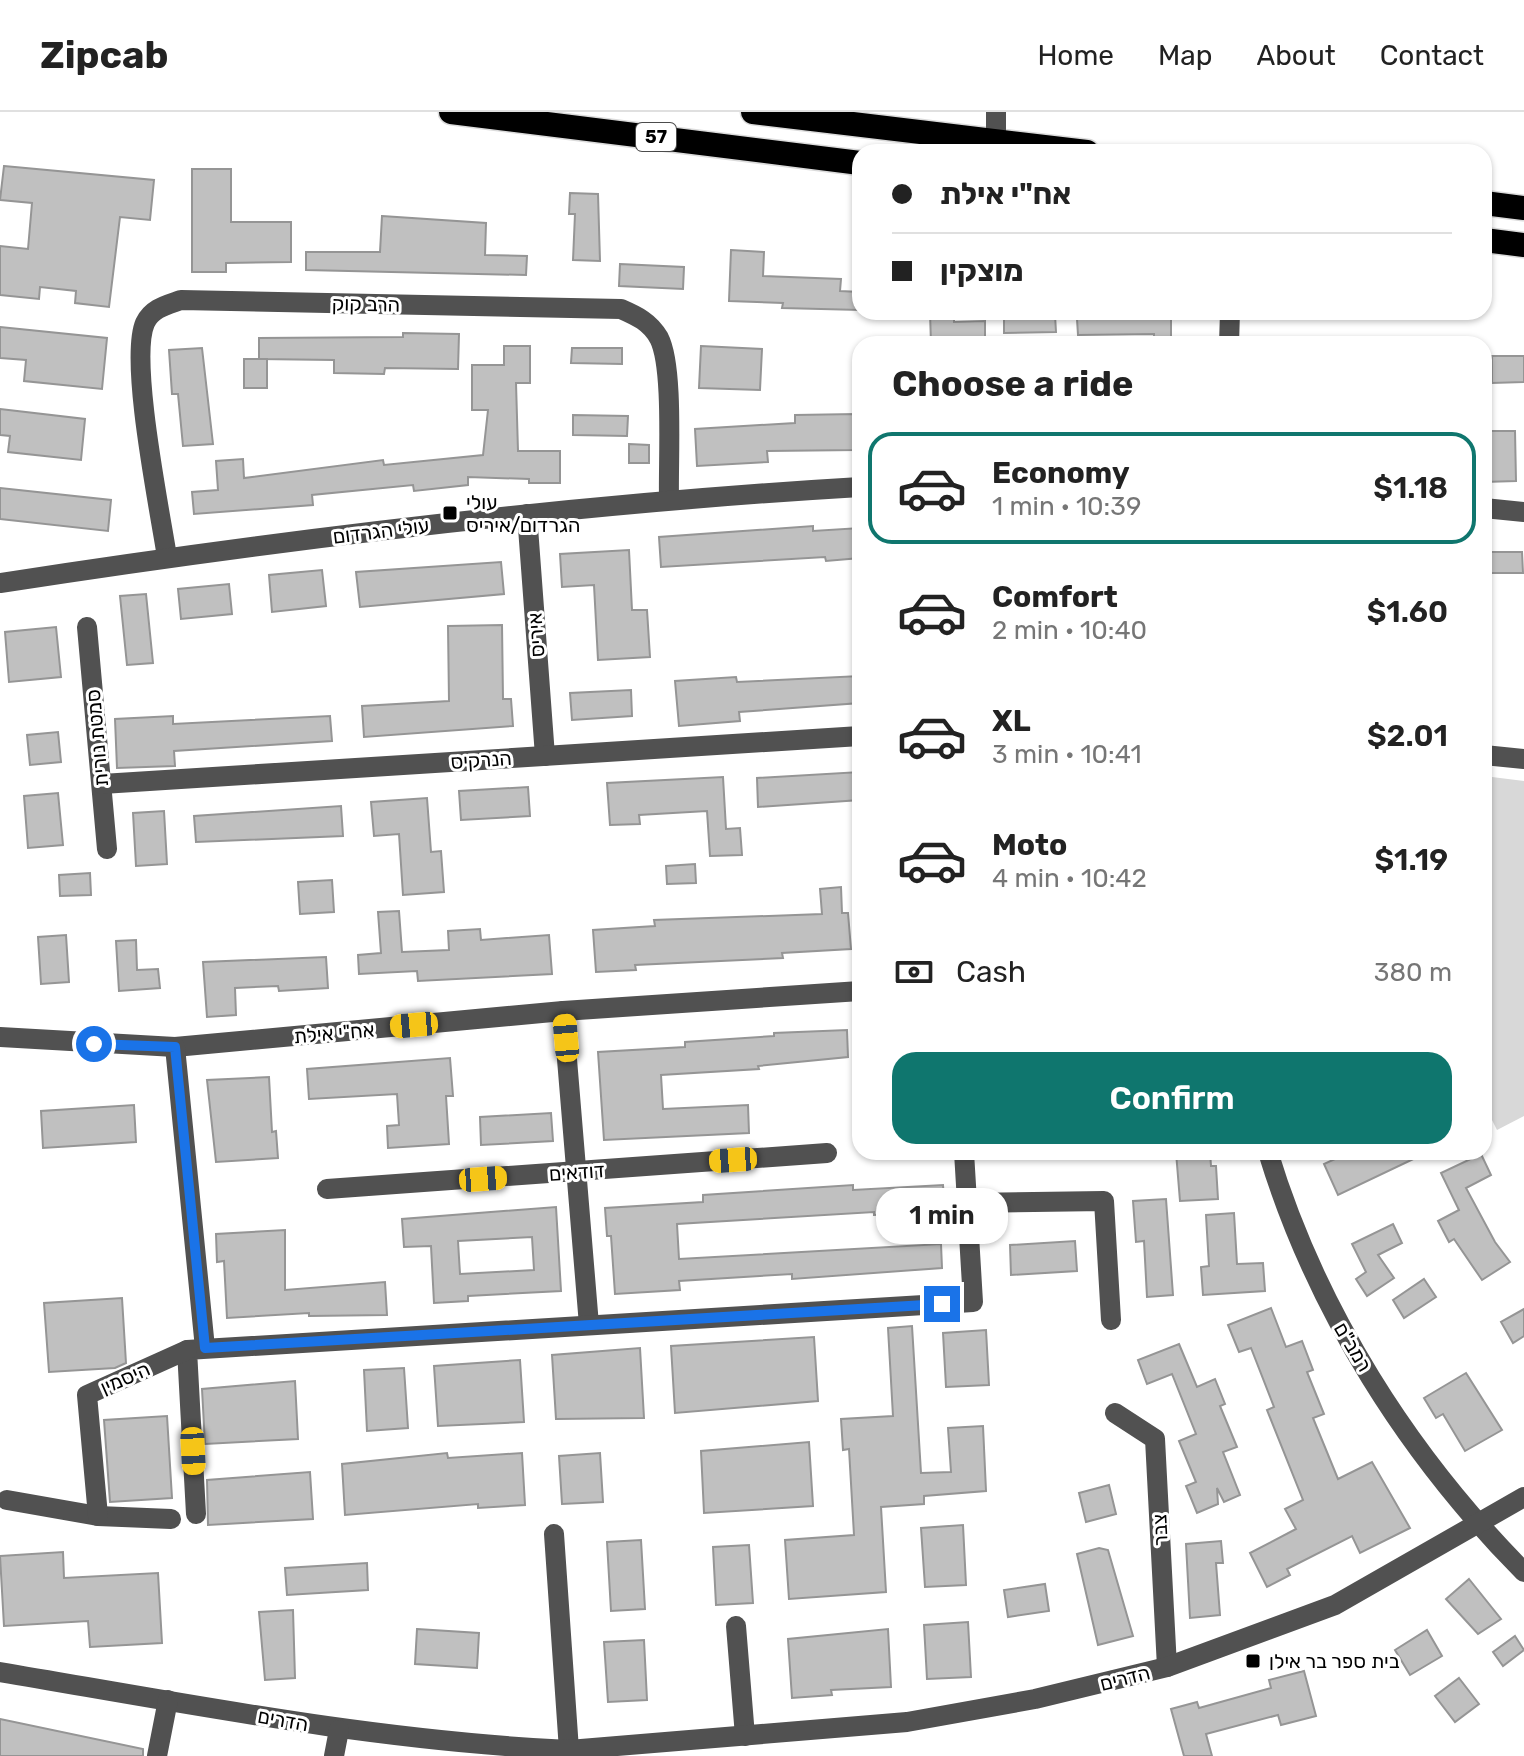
<!DOCTYPE html>
<meta charset="utf-8">
<style>
body{margin:0;font-family:Rubik,"Noto Sans Hebrew",sans-serif;background:#f6f6f6;color:#222;height:100vh;display:flex;flex-direction:column;font-size:30px;white-space:nowrap}
*{box-sizing:border-box;margin:0}
p{font-size:26px;color:#767676}
.icon{flex:none;width:44px;height:44px;fill:none;stroke:currentColor;stroke-width:2;stroke-linecap:round;stroke-linejoin:round}
.map{position:relative;flex:1;overflow:hidden}
.details{position:absolute;left:852px;top:224px;width:640px;height:824px;display:flex;flex-direction:column;background:#fff;border-radius:24px;box-shadow:0 2px 6px #0004}
.details>*{flex:none}
.hud{position:absolute;left:852px;top:32px;width:640px;height:176px;border-radius:24px;box-shadow:0 2px 6px #0004;display:grid;align-content:center;height:176px;padding:0 40px;background:#fff}
.end{position:absolute;width:36px;height:36px;margin:-18px;border:10px solid #1a73e8;background:#fff;box-shadow:0 0 0 4px #fff}
.from{border-radius:50%}
.bubble{position:absolute;height:56px;border-radius:24px;background:#fff;box-shadow:0 2px 6px #0004;font-size:26px;font-weight:600;line-height:56px;text-align:center}
.car{position:absolute;width:24px;height:48px;margin:-24px -12px;border-radius:10px;box-shadow:0 0 6px 2px #0007;background:linear-gradient(#f5c518 24%,#345 0 40%,#f5c518 0 76%,#345 0 86%,#f5c518 0)}
.hud b{display:flex;align-items:center;gap:28px;height:76px;font-size:30px}
.hud b+b{border-top:2px solid #e0e0e0}
.hud i{width:20px;height:20px;background:#222}
ul{padding:0;list-style:none}
li{display:flex;align-items:center;gap:24px;height:112px;margin:0 16px 12px;padding:0 24px;border:4px solid transparent;border-radius:24px}
li div{flex:1}
li b{display:block;font-size:30px}
li em{font-style:normal;font-weight:600}
li.current{border-color:#0f766e}
li>.icon{width:72px;height:72px;stroke-width:1.5}
h2{padding:0 40px;font-size:36px;line-height:96px}
.pay{display:flex;align-items:center;gap:20px;height:88px;padding:0 40px;font-size:30px}
.pay p{margin-inline-start:auto}
.action{display:flex;gap:16px;margin-top:auto;padding:16px 40px}
.action a{flex:1;height:92px;border-radius:24px;background:#0f766e;color:#fff;font-size:32px;font-weight:600;line-height:92px;text-align:center}
header{display:flex;align-items:center;gap:48px;box-sizing:border-box;height:112px;padding:0 40px;background:#fff;border-bottom:2px solid #e0e0e0}
header strong{font-size:38px}
nav{display:flex;gap:44px;margin-inline-start:auto;font-size:28px}
.map>svg:first-child{display:block}
.green{fill:#d8d8d8}
.building{fill:#c0c0c0;stroke:#959595;stroke-width:2;fill-rule:evenodd}
.lines{fill:none;stroke-linecap:round;stroke-linejoin:round}
.highway-casing{stroke:#dbdbdb;stroke-width:27}
.minor{stroke:#515151;stroke-width:20}
.highway{stroke:#000;stroke-width:24}
.route{stroke:#1a73e8;stroke-width:10}
.poi-dot{fill:#000;stroke:#fff;stroke-width:3}
.labels{text-anchor:middle;stroke-width:6;stroke-linejoin:round;paint-order:stroke}
.shield{fill:#fff;stroke:#4c4c4c;stroke-width:2}
.shield-label{font-size:18px;font-weight:bold;fill:#000}
.street-label{font-size:20px;fill:#000;stroke:#fff}
.poi-label{font-size:20px;fill:#000;stroke:#fff;text-anchor:start}
</style>
<header>
<strong>Zipcab</strong>
<nav><a>Home</a><a>Map</a><a>About</a><a>Contact</a></nav>
</header>
<div class="map">
<svg width="1524" height="1644" viewBox="0 0 1524 1644">
<rect width="100%" height="100%" fill="#fff"/>
<!-- green -->
<path class="green" d="M1484 664 1524 669V1004L1497 1018 1484 992Z"/>
<!-- building -->
<g class="building">
<path d="M4 54 154 68 150 108 120 105 109 195 75 191 76 179 40 175 39 187 0 183V134L28 137 32 91 0 88Z"/>
<path d="M192 57H231V110H291V150L226 151V160H192Z"/>
<path d="M570 81 598 82 600 149 573 148 575 102H569Z"/>
<path d="M382 104 486 111 485 143 527 144 526 163 306 158V140H380Z"/>
<path d="M731 138 764 140 763 164 841 167 840 179 860 180V198L782 196 783 191 729 189Z"/>
<path d="M620 152 684 155 683 177 619 174Z"/>
<path d="M930 200H954V210L985 209V232H931Z"/>
<path d="M1004 200 1055 203 1056 220 1004 221Z"/>
<path d="M1116 200H1171V232H1154V222L1078 223 1077 207 1116 206Z"/>
<path d="M0 215 107 226 102 277 24 269 26 248 0 246Z"/>
<path d="M403 221 459 222 458 257 385 256 384 262 334 261V248L259 247V226L403 225Z"/>
<path d="M504 234H530V271H516L518 339H560V371H529V367L468 365V373L414 379 413 373 312 383 313 393 194 402 192 380 218 378 216 349 243 347 244 366 383 348 384 353 483 343 488 298H472V253H504Z"/>
<path d="M701 234 762 237 760 278 699 276Z"/>
<path d="M202 236 213 332 183 334 178 282H172L169 238Z"/>
<path d="M572 236H622V252L571 251Z"/>
<path d="M1492 244H1524V270L1492 271Z"/>
<rect x="244" y="247" width="23" height="29"/>
<path d="M0 297 85 307 81 348 8 340 10 324 0 323Z"/>
<path d="M856 302 857 338 767 339 768 350 697 354 695 317 795 311V303Z"/>
<path d="M573 303 628 304 627 324 573 323Z"/>
<path d="M1484 319H1515L1516 369 1484 370Z"/>
<path d="M629 332 649 333V351H629Z"/>
<path d="M0 376 111 388 108 419 0 407Z"/>
<path d="M813 414V419L860 416V446L826 449 825 445 661 455 659 425Z"/>
<path d="M629 438 632 498H647L650 545 598 548 594 473 562 475 560 442Z"/>
<path d="M1484 440H1522L1523 461H1484Z"/>
<path d="M501 450 504 482 360 495 356 460Z"/>
<path d="M322 458 326 494 272 500 269 463Z"/>
<path d="M229 472 232 502 181 507 178 477Z"/>
<path d="M146 482 153 551 127 553 120 484Z"/>
<path d="M502 513 503 587H511L513 614 364 625 362 594 449 589 448 514Z"/>
<path d="M56 515 61 565 9 570 5 520Z"/>
<path d="M860 564V591L739 600 740 609 679 614 675 569 736 565 737 570Z"/>
<path d="M631 578 632 604 572 608 570 581Z"/>
<path d="M173 604V612L330 604 332 629 174 639 175 654 117 656 115 607Z"/>
<path d="M58 620 61 650 30 653 27 623Z"/>
<path d="M860 660V688L758 695 757 666Z"/>
<path d="M723 665 726 717 740 716 742 743 710 744 707 699 639 703 640 712 610 713 607 671Z"/>
<path d="M528 675 530 704 461 708 459 679Z"/>
<path d="M58 681 63 733 28 736 24 684Z"/>
<path d="M427 686 431 740 441 739 444 780 403 783 399 722 374 724 371 690Z"/>
<path d="M341 694 343 724 196 730 194 704Z"/>
<path d="M164 699 167 752 136 754 133 701Z"/>
<path d="M695 752 696 771 667 772 666 754Z"/>
<path d="M90 761 91 783 60 784 59 763Z"/>
<path d="M332 768 334 800 300 802 298 770Z"/>
<path d="M841 775 842 801H848L851 837 782 841 783 846 635 853 636 858 596 860 593 818 655 814 654 808 822 802 820 777Z"/>
<path d="M399 799 402 840 449 838 448 819 480 817 481 828 549 823 552 862 418 869 417 859 359 862 358 843 381 841 378 800Z"/>
<path d="M66 823 69 870 41 872 38 825Z"/>
<path d="M136 828 137 858 158 857 160 876 119 879 116 829Z"/>
<path d="M326 845 328 876 279 879 278 874 235 876 236 903 207 905 203 850Z"/>
<path d="M847 918 848 945 758 954 759 957 661 963 663 997 748 993 749 1021 604 1028 598 940 685 935V930L774 924V921Z"/>
<path d="M450 946 453 984H446L449 1032 388 1036 387 1014 399 1013 397 982 309 987 307 957Z"/>
<path d="M269 965 272 1020 276 1019 278 1046 216 1050 207 968Z"/>
<path d="M134 993 136 1030 43 1036 41 999Z"/>
<path d="M551 1001 553 1029 481 1033 480 1005Z"/>
<path d="M1176 1040H1210L1211 1054H1216L1218 1087 1180 1089Z"/>
<path d="M1350 1040H1428L1338 1083 1324 1052Z"/>
<path d="M1481 1042 1491 1063 1466 1076 1495 1130 1510 1150 1482 1168 1454 1127 1449 1130 1438 1109 1459 1098 1441 1061Z"/>
<path d="M853 1073V1078L943 1073 945 1100 874 1103V1100L677 1112 679 1147 941 1132 942 1156 792 1167V1162L679 1169 680 1178 615 1182 611 1124H607L605 1096 703 1090V1083Z"/>
<path d="M1166 1087 1173 1183 1147 1185 1144 1129 1136 1130 1133 1089Z"/>
<path d="M556 1095 561 1179 468 1184V1189L434 1191 431 1134 404 1135 402 1107ZM532 1125 534 1158 460 1162 458 1129Z"/>
<path d="M1234 1101 1237 1152 1263 1151 1265 1179 1203 1183 1201 1155 1209 1154 1206 1103Z"/>
<path d="M1393 1112 1402 1131 1378 1143 1394 1166 1367 1184 1356 1167 1366 1160 1352 1132Z"/>
<path d="M285 1118V1178L385 1170 387 1203 309 1204V1201L227 1206 224 1149 217 1150 216 1122Z"/>
<path d="M1075 1129 1077 1159 1011 1163 1010 1133Z"/>
<path d="M1424 1167 1436 1185 1404 1206 1393 1188Z"/>
<path d="M122 1186 126 1251 115 1256 49 1260 44 1191Z"/>
<path d="M1271 1196 1286 1235 1302 1229 1313 1258 1307 1260 1324 1302 1313 1306 1338 1367 1372 1350 1410 1416 1360 1441 1352 1424 1287 1457 1290 1463 1267 1475 1250 1441 1296 1417 1285 1397 1303 1388 1267 1298 1274 1295 1251 1236 1239 1240 1228 1213Z"/>
<path d="M1524 1197V1224L1513 1231 1501 1210Z"/>
<path d="M912 1214 921 1361 951 1360 948 1316 983 1314 986 1379 924 1384V1392L881 1395 886 1480 789 1487 785 1428 854 1423 849 1337 843 1338 841 1307 893 1304 888 1216Z"/>
<path d="M986 1218 989 1273 946 1275 943 1221Z"/>
<path d="M814 1225 818 1289 675 1301 671 1234Z"/>
<path d="M1179 1232 1197 1275 1215 1267 1225 1292 1220 1294 1237 1335 1223 1340 1240 1383 1224 1390 1217 1376 1218 1392 1197 1401 1186 1374 1196 1370 1179 1329 1196 1322 1172 1262 1147 1272 1138 1248Z"/>
<path d="M640 1236 644 1306 556 1307 552 1243Z"/>
<path d="M520 1248 524 1310 438 1314 434 1254Z"/>
<path d="M404 1256 408 1316 367 1319 364 1258Z"/>
<path d="M1466 1261 1502 1318 1465 1339 1443 1302 1436 1306 1424 1286Z"/>
<path d="M295 1269 298 1327 205 1332 202 1277Z"/>
<path d="M167 1304 172 1386 110 1390 104 1308Z"/>
<path d="M809 1330 813 1394 704 1401 701 1339Z"/>
<path d="M447 1341 448 1346 522 1341 525 1393 478 1396V1392L345 1403 342 1352Z"/>
<path d="M600 1341 603 1390 562 1392 559 1344Z"/>
<path d="M310 1360 313 1407 208 1413 207 1368Z"/>
<path d="M1109 1373 1116 1402 1086 1410 1079 1381Z"/>
<path d="M963 1413 966 1473 925 1475 921 1416Z"/>
<path d="M641 1428 645 1497 611 1499 607 1430Z"/>
<path d="M1221 1429 1223 1451H1216L1220 1503 1190 1506 1186 1432Z"/>
<path d="M749 1433 753 1491 716 1493 713 1435Z"/>
<path d="M1099 1436 1108 1438 1133 1524 1098 1533 1077 1442Z"/>
<path d="M63 1440 64 1466 158 1461 162 1531 90 1535 88 1509 4 1514 0 1444Z"/>
<path d="M367 1451 368 1478 287 1483 285 1456Z"/>
<path d="M1469 1467 1501 1507 1478 1522 1446 1487Z"/>
<path d="M1045 1472 1049 1499 1008 1505 1004 1478Z"/>
<path d="M293 1498 295 1566 265 1568 259 1500Z"/>
<path d="M968 1510 971 1565 927 1567 924 1513Z"/>
<path d="M417 1517 479 1521 477 1556 415 1552Z"/>
<path d="M888 1517 891 1575 831 1578 832 1583 792 1586 788 1527Z"/>
<path d="M1427 1518 1442 1544 1410 1563 1395 1538Z"/>
<path d="M1515 1524 1524 1538 1503 1554 1493 1540Z"/>
<path d="M644 1528 647 1588 608 1590 604 1530Z"/>
<path d="M1304 1559 1316 1604 1281 1613 1278 1603 1206 1622 1212 1644H1184L1171 1597 1197 1590 1199 1596 1271 1576 1269 1568Z"/>
<path d="M1459 1566 1479 1592 1455 1610 1435 1584Z"/>
<path d="M0 1607 143 1637V1644H0Z"/>
</g>
<g class="lines">
<defs>
<g id="highway">
<path d="M451 0 860 51"/>
<path d="M753 0 1087 40"/>
<path d="M1484 91 1524 96"/>
<path d="M1484 128 1524 133"/>
</g>
</defs>
<!-- highway casing -->
<use href="#highway" class="highway-casing"/>
<!-- minor -->
<g class="minor">
<path d="M996 0V40"/>
<path d="M1229 232 1230 200"/>
<path d="M1484 396 1524 400"/>
<path d="M527 402 545 644"/>
<path d="M167 445C160 399 129 248 145 211 152 196 167 193 181 188L621 197C637 204 650 210 659 226 674 255 668 350 669 386"/>
<path d="M0 471C285 427 572 392 860 375"/>
<path d="M87 515 107 737"/>
<path d="M1484 643 1524 647"/>
<path d="M102 672 860 624"/>
<path d="M563 899 589 1213"/>
<path d="M0 925 175 935 563 899 860 879"/>
<path d="M175 935 205 1236"/>
<path d="M1268 1040C1316 1198 1408 1343 1524 1460"/>
<path d="M327 1077 827 1041"/>
<path d="M967 1091 1104 1089 1111 1208"/>
<path d="M1115 1301 1155 1327 1167 1555"/>
<path d="M7 1388 98 1404 171 1407"/>
<path d="M196 1402 187 1238 973 1190 964 1040"/>
<path d="M98 1404 87 1283 187 1238"/>
<path d="M554 1422 569 1638"/>
<path d="M736 1514 745 1624"/>
<path d="M0 1560C189 1592 377 1629 569 1638L907 1610 1035 1587 1167 1555 1335 1493 1524 1385"/>
<path d="M157 1644 168 1588"/>
<path d="M334 1644 339 1618"/>
</g>
<!-- highway -->
<use href="#highway" class="highway"/>
</g>
<g class="lines">
<!-- route -->
<path class="route" d="M94 932 175 935 205 1236 942 1192"/>
</g>
<!-- markers -->
<g class="poi-dot">
<rect x="442" y="393" width="16" height="16" rx="4"/>
<rect x="1245" y="1541" width="16" height="16" rx="4"/>
</g>
<g class="labels">
<!-- shield labels -->
<rect class="shield" x="636" y="11" width="40" height="28" rx="6"/>
<g class="shield-label">
<text x="656" y="31">57</text>
</g>
<!-- street labels -->
<g class="street-label">
<text transform="translate(366 192) rotate(1)" y="7">הרב קוק</text>
<text transform="translate(381 419) rotate(-7)" y="7">עולי הגרדום</text>
<text transform="translate(536 523) rotate(-94)" y="7">איריס</text>
<text transform="translate(97 626) rotate(-95)" y="7">סמטת נורית</text>
<text transform="translate(481 648) rotate(-4)" y="7">הנרקיס</text>
<text transform="translate(334 921) rotate(-5)" y="7">אח"י אילת</text>
<text transform="translate(577 1060) rotate(-4)" y="7">דודאים</text>
<text transform="translate(1353 1235) rotate(59)" y="7">רמב"ם</text>
<text transform="translate(125 1266) rotate(-24)" y="7">היסמין</text>
<text transform="translate(1160 1418) rotate(-93)" y="7">צבר</text>
<text transform="translate(1125 1566) rotate(-14)" y="7">הדרים</text>
<text transform="translate(283 1608) rotate(10)" y="7">הדרים</text>
</g>
<!-- poi labels -->
<g class="poi-label">
<text x="466" y="397">עולי<tspan x="466" dy="23">הגרדום/איריס</tspan></text>
<text x="1269" y="1556">בית ספר בר אילן</text>
</g>
</g>
</svg>
<i class="end from" style="left:94px;top:932px"></i>
<i class="end" style="left:942px;top:1192px"></i>
<div class="bubble" style="left:876px;top:1076px;width:132px">1 min</div>
<i class="car" style="left:414px;top:913px;rotate:265deg"></i>
<i class="car" style="left:566px;top:926px;rotate:355deg"></i>
<i class="car" style="left:733px;top:1048px;rotate:266deg"></i>
<i class="car" style="left:483px;top:1067px;rotate:86deg"></i>
<i class="car" style="left:193px;top:1339px;rotate:177deg"></i>
<div class="hud">
<b><i class="from"></i>אח&quot;י אילת</b>
<b><i></i>מוצקין</b>
</div>
<section class="details">
<h2>Choose a ride</h2>
<ul>
<li class="current"><svg class="icon" aria-label="car" viewBox="0 0 24 24"><path d="M5 17H2v-5l4-1 3-4h7l3 4 3 1v5h-3M9 17h6M6 11h13"/><circle cx="7" cy="17" r="2"/><circle cx="17" cy="17" r="2"/></svg><div><b>Economy</b><p>1 min · 10:39</p></div><em>$1.18</em></li>
<li><svg class="icon" aria-label="car" viewBox="0 0 24 24"><path d="M5 17H2v-5l4-1 3-4h7l3 4 3 1v5h-3M9 17h6M6 11h13"/><circle cx="7" cy="17" r="2"/><circle cx="17" cy="17" r="2"/></svg><div><b>Comfort</b><p>2 min · 10:40</p></div><em>$1.60</em></li>
<li><svg class="icon" aria-label="car" viewBox="0 0 24 24"><path d="M5 17H2v-5l4-1 3-4h7l3 4 3 1v5h-3M9 17h6M6 11h13"/><circle cx="7" cy="17" r="2"/><circle cx="17" cy="17" r="2"/></svg><div><b>XL</b><p>3 min · 10:41</p></div><em>$2.01</em></li>
<li><svg class="icon" aria-label="car" viewBox="0 0 24 24"><path d="M5 17H2v-5l4-1 3-4h7l3 4 3 1v5h-3M9 17h6M6 11h13"/><circle cx="7" cy="17" r="2"/><circle cx="17" cy="17" r="2"/></svg><div><b>Moto</b><p>4 min · 10:42</p></div><em>$1.19</em></li>
</ul>
<div class="pay"><svg class="icon" aria-label="cash" viewBox="0 0 24 24"><path d="M3 7h18v10H3z"/><circle cx="12" cy="12" r="2"/></svg>Cash<p>380 m</p></div>
<div class="action"><a>Confirm</a></div>
</section>
</div>
